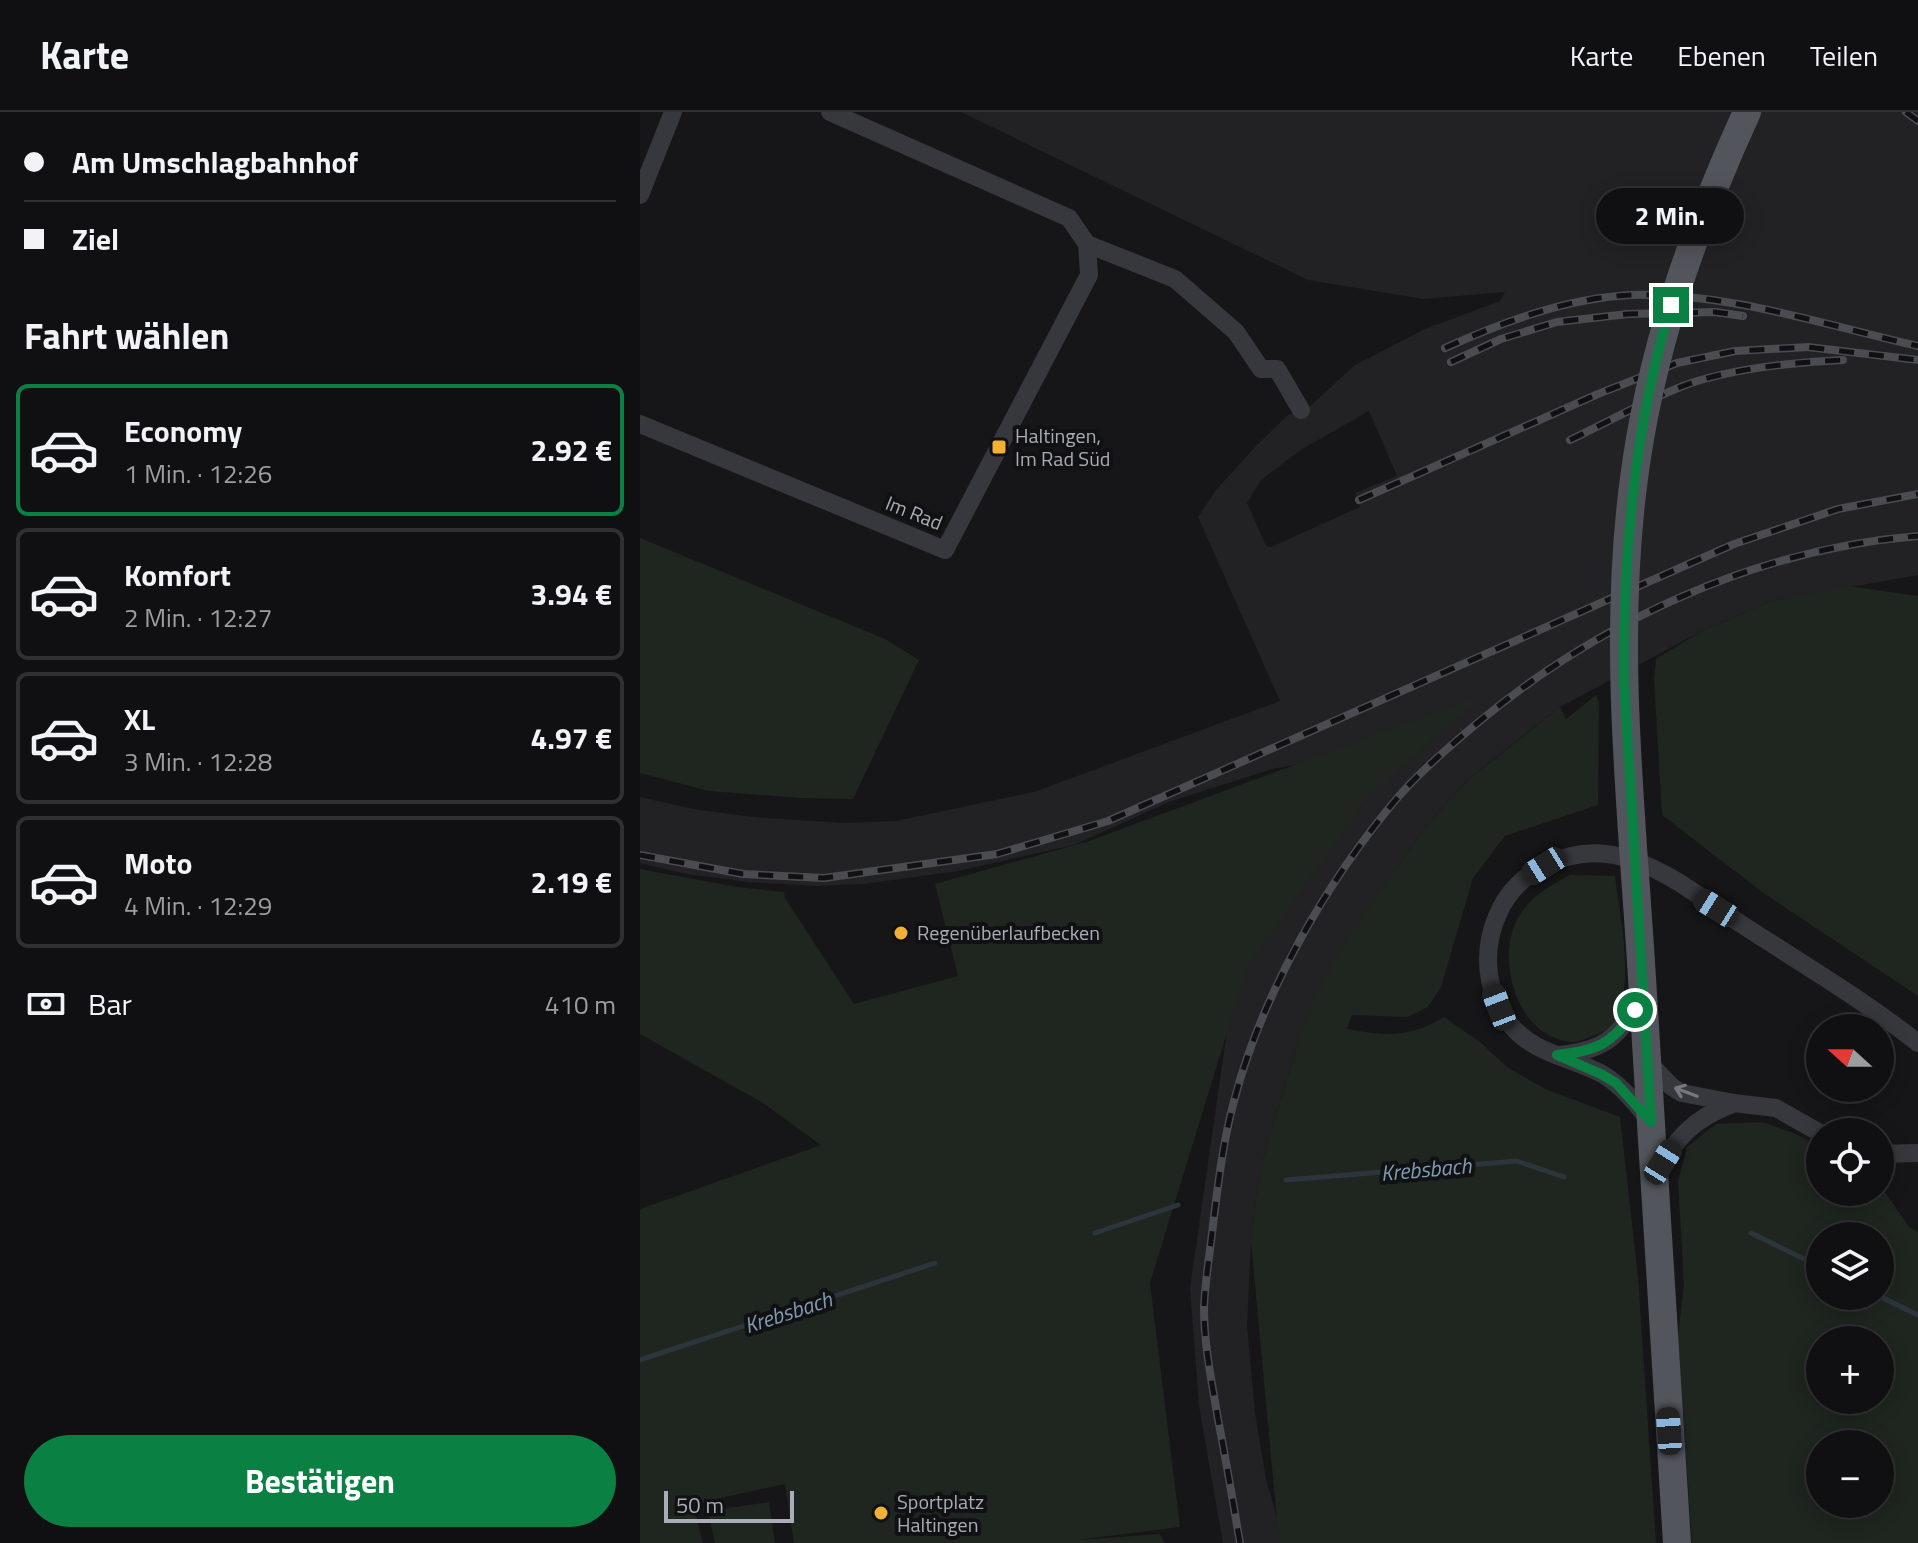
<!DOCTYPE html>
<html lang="de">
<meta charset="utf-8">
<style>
body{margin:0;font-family:"Titillium Web",sans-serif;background:#19191b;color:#f1f3f6;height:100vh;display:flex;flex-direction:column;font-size:30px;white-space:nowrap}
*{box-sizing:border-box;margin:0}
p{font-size:26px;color:#9c9d9f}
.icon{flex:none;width:44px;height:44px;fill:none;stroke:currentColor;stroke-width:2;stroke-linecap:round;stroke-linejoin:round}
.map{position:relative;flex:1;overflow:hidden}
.drawer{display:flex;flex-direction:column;background:#101012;width:640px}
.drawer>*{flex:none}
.banner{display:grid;align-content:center;height:176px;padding:0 24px;background:#101012}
.needle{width:52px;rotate:291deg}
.fabs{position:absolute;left:1166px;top:902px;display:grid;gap:16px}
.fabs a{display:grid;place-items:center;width:88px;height:88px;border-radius:50%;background:#101012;box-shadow:0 4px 20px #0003,0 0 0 2px #303032;font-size:40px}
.scale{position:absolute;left:24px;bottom:20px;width:130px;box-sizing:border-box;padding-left:8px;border:4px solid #a8adb8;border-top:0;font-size:22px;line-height:28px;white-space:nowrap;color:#a8adb8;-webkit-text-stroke:6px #111113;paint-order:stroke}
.end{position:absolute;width:36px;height:36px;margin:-18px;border:10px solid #0b8043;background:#fff;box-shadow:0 0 0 4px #fff}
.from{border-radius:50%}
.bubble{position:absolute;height:56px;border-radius:28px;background:#101012;box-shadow:0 4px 20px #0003,0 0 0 2px #303032;font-size:26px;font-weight:700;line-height:56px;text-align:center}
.car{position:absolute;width:24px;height:48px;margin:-24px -12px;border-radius:10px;box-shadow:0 0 6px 2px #0007;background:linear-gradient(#222 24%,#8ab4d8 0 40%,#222 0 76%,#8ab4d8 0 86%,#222 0)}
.banner b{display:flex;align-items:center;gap:28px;height:76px;font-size:30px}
.banner b+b{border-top:2px solid #303032}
.banner i{width:20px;height:20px;background:#f1f3f6}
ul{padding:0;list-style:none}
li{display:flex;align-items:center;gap:24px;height:132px;margin:0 16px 12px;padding:0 8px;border:4px solid #303032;border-radius:12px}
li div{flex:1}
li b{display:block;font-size:30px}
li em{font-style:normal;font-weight:700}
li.current{border-color:#0b8043}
li>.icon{width:72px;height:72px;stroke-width:1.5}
h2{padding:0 24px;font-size:36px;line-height:96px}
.pay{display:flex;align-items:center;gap:20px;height:88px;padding:0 24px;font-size:30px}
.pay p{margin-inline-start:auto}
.cta{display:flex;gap:16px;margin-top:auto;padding:16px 24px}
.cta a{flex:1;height:92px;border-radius:48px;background:#0b8043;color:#fff;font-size:32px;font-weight:700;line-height:92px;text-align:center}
header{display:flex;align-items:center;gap:48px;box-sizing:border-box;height:112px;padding:0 40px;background:#101012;border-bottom:2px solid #303032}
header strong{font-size:38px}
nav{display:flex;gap:44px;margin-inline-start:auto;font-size:28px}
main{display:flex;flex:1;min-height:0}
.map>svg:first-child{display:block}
.built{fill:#222225;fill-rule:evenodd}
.green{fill:#1e261f;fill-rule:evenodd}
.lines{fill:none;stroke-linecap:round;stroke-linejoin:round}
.stream{stroke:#2c353c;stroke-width:5}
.street{stroke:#37383d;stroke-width:18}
.primary{stroke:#53555c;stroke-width:28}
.rail-casing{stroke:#4a4c52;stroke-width:8}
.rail{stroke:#111113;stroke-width:5;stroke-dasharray:15;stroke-linecap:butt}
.primary-bridge{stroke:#53555c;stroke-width:28}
.oneway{stroke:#757881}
.route{stroke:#0b8043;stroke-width:10}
.poi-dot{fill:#f2b134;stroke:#111113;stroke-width:3}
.labels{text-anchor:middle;stroke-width:8;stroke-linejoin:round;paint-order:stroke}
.poi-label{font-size:20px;fill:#a8adb8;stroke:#111113;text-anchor:start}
.street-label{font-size:20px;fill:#a8adb8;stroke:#111113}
.water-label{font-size:22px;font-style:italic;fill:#7f9bb3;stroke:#111113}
</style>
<header>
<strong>Karte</strong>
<nav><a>Karte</a><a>Ebenen</a><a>Teilen</a></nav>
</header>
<main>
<section class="drawer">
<div class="banner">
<b><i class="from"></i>Am Umschlagbahnhof</b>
<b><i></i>Ziel</b>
</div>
<h2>Fahrt wählen</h2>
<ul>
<li class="current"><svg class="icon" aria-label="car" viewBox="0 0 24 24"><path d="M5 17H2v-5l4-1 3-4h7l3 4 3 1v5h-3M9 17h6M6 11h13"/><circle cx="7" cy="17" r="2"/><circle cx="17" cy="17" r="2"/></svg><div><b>Economy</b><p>1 Min. · 12:26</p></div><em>2.92 €</em></li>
<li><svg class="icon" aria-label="car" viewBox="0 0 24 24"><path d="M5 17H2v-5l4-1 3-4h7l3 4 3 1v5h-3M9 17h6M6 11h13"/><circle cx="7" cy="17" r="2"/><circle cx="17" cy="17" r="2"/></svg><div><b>Komfort</b><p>2 Min. · 12:27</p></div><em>3.94 €</em></li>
<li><svg class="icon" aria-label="car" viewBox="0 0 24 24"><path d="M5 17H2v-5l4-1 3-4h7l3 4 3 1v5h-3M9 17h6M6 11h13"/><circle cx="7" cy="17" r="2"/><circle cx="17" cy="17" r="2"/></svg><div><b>XL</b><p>3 Min. · 12:28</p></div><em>4.97 €</em></li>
<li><svg class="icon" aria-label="car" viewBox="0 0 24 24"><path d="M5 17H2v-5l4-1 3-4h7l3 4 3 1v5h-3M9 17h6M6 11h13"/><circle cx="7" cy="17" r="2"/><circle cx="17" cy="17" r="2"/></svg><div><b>Moto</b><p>4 Min. · 12:29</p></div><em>2.19 €</em></li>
</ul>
<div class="pay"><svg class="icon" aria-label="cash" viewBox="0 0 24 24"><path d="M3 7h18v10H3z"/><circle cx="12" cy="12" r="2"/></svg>Bar<p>410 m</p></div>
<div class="cta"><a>Bestätigen</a></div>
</section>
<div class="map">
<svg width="1278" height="1431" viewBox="0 0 1278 1431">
<rect width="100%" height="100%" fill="#161618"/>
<!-- built -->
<path class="built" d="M321 0H1278V463L1129 490 1060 520 920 595 875 630 829 667 788 712 708 826 656 939 627 1031 617 1077 611 1129 607 1214 615 1301 626 1367 644 1431H583L559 1294 550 1176 598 843 750 636 632 657 529 690 434 733 318 759 224 772 175 774 108 770 46 762 0 751V685L53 697 113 705 203 711 256 709 394 680 640 589 558 405 576 378 616 334 648 303 669 295 715 253 785 217 860 189 865 180 783 187 668 168ZM729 299 757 364 715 381 720 395 631 435 626 434 607 391 621 368 659 339Z"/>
<!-- green -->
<g class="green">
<path d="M0 426 245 527 279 548 213 687 159 686 69 679 0 661Z"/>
<path d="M1208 474 1278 484V884L1122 780 1022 703 1014 567 1016 547 1060 520 1129 490Z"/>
<path d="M956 583 959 592 958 693 865 724 833 766 801 875 788 895 768 905 712 903 707 917C745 924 770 926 804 905L840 930 867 955 905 977 980 1005 998 1165 1016 1431H639L611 1129 617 1077 627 1031 656 939 673 891 707 826 788 712 829 667 920 595 926 607Z"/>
<path d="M841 584 727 686 607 856 510 1171 540 1415 437 1428 520 1422 525 1431H154L145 1372 53 1392 63 1431H0V1097L181 1033 123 991 0 922V757L97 775 144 780 145 786 214 892 318 864 295 772 449 729Z"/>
<path d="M930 763 975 764C980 806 992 856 980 898 976 913 964 921 950 925 945 927 938 930 933 930 879 927 856 853 876 810 887 786 908 775 930 763Z"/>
<path d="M1122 1010 1156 1022 1180 1035V1080H1240V1073L1269 1115 1278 1120V1431H1052L1038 1224 1044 1172 1038 1069 1047 1035 1076 1012ZM1180 1124H1240V1184H1180ZM1180 1228H1240V1288H1180ZM1180 1332H1240V1392H1180Z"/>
<path d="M129 1390 135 1431H75L68 1399Z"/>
</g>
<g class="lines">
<!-- stream -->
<g class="stream">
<path d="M646 1068 877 1049 924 1065"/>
<path d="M455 1121 538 1093"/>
<path d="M1111 1121 1180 1155"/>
<path d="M1239 1184 1278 1203"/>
<path d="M0 1248 295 1151"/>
</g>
<!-- street -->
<g class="street">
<path d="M190 0 429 106 447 132 535 167 596 220 621 257H637L661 298"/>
<path d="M0 83 33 0"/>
<path d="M0 312 305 438 449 163 447 132"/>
<path d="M919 943C969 937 977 925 1003 884"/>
<path d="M1008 950 1032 975 1042 981 1094 991 1136 996 1180 1021"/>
<path d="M1011 1010C997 993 983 975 964 963 932 945 892 942 869 911 845 879 842 837 858 802 877 758 928 735 974 743 1021 752 1062 787 1101 812 1161 851 1222 887 1278 931"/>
<path d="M1240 1042 1278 1041"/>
<path d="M1015 1062C1038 1025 1051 1008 1092 992"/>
</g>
<!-- primary -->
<path class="primary" d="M1001 850 1037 1431"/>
<defs>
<g id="rail">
<path d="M1266 0 1278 9"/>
<path d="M805 236C863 210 927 186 991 183 1088 180 1184 213 1278 234"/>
<path d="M811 250 861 227 917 210 988 202 1075 200 1103 204"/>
<path d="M930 328C968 310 1005 289 1043 274 1087 257 1156 250 1203 248"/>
<path d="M719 388 958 282 1037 251 1095 239 1168 235 1278 248"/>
<path d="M0 743 103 762 184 766 357 742 468 709 1094 432 1198 397 1278 382"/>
<path d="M600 1431C593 1390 586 1348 578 1307 572 1271 564 1234 564 1196 565 1169 570 1140 573 1113 578 1072 583 1030 594 989 622 882 687 768 759 684 782 658 809 635 835 613 959 509 1116 437 1278 424"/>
</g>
</defs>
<!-- rail casing -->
<use href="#rail" class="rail-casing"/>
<!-- rail -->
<use href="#rail" class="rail"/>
<!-- primary-bridge -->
<path class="primary-bridge" d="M1001 850C991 692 973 532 993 374 1009 243 1052 120 1107 0"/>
</g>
<!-- one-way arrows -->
<defs><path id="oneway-shaft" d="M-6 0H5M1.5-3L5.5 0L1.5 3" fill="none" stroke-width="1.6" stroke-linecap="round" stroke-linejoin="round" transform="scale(2)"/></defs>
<use class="oneway" href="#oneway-shaft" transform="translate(1046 980) rotate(-159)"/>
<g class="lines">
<!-- route -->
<path class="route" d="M995 898C973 932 956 939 917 943L961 962 976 971 1011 1010 984 570C983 442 994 316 1031 193"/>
</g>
<!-- markers -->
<g class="poi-dot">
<rect x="351" y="327" width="16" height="16" rx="4"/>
<circle cx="261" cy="821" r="8"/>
<circle cx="241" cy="1401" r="8"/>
</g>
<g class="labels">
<!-- poi labels -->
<g class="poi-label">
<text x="375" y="331">Haltingen,<tspan x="375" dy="23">Im Rad Süd</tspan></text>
<text x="277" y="828">Regenüberlaufbecken</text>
<text x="257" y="1397">Sportplatz<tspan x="257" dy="23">Haltingen</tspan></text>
</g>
<!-- street labels -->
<g class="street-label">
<text transform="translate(274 401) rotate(22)" y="7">Im Rad</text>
</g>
<!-- water labels -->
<g class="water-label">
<text transform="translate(786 1057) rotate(-5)" y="8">Krebsbach</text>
<text transform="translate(148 1200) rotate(-18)" y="8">Krebsbach</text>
</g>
</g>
</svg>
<div class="fabs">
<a><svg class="needle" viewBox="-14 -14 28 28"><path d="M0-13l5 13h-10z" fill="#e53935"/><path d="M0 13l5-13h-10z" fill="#9c9d9f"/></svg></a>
<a><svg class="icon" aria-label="locate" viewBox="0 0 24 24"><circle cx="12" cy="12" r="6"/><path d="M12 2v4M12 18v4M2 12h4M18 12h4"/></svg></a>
<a><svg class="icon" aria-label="layers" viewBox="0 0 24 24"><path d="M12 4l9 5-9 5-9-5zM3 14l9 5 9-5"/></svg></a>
<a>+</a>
<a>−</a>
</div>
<div class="scale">50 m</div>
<i class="end from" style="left:995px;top:898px"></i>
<i class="end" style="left:1031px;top:193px"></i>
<div class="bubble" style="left:956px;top:76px;width:148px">2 Min.</div>
<i class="car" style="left:904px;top:754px;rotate:238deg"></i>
<i class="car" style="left:1076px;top:796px;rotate:302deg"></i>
<i class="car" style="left:859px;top:895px;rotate:339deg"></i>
<i class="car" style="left:1023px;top:1050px;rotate:32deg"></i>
<i class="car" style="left:1029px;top:1319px;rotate:356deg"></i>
</div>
</main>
